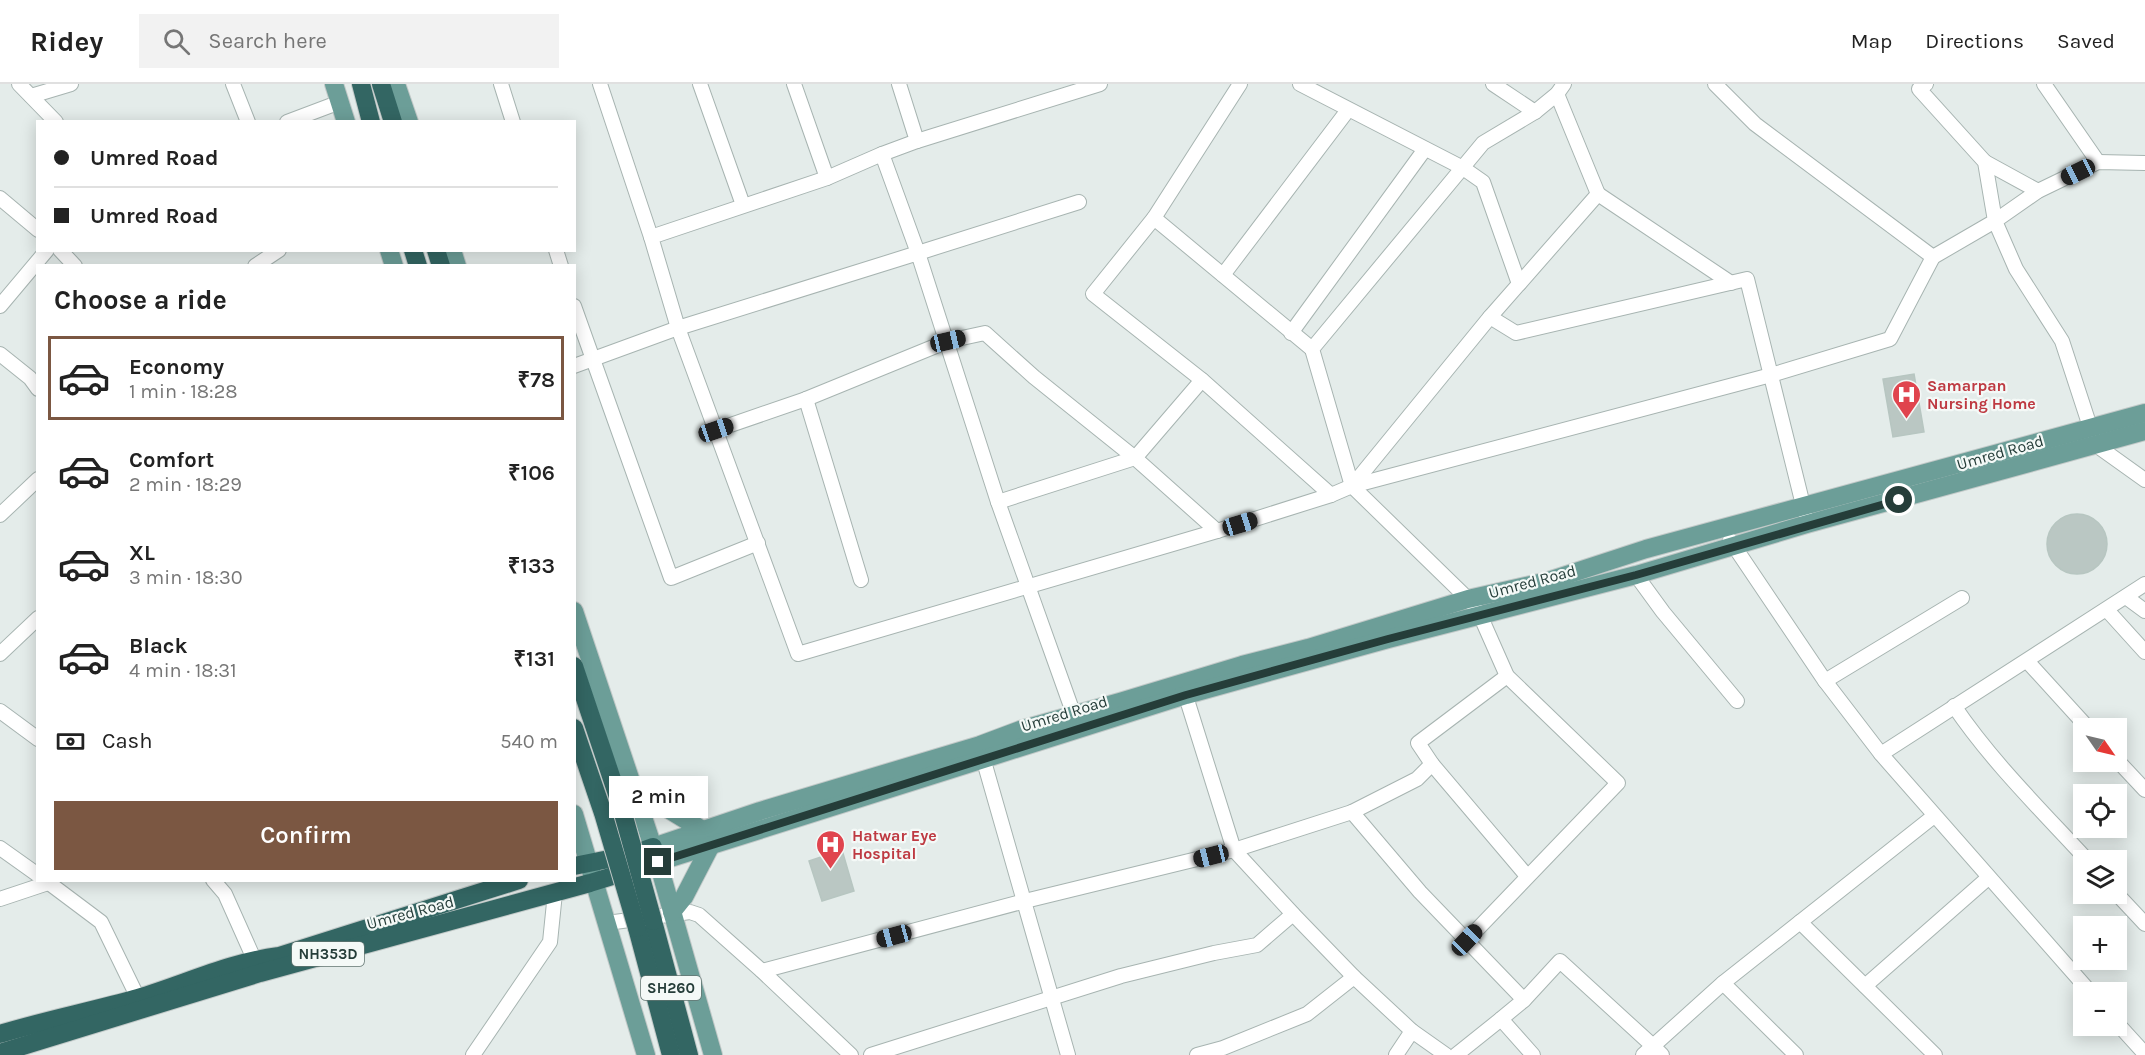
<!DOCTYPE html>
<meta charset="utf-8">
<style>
body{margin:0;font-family:Karla,sans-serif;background:#f2f2f2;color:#222;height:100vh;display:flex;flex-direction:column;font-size:22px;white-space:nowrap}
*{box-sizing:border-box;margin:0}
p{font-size:20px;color:#767676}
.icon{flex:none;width:33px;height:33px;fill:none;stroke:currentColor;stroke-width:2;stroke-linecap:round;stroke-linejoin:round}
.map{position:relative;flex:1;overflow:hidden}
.sheet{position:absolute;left:36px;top:180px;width:540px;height:618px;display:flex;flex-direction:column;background:#fff;border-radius:0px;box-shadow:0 3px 15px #0003}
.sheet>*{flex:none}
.top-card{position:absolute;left:36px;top:36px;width:540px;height:132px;border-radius:0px;box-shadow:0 3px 15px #0003;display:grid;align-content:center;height:132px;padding:0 18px;background:#fff}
.needle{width:39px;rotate:124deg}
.tools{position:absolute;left:2073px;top:634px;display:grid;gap:12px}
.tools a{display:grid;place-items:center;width:54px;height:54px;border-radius:0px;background:#fff;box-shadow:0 3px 15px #0003;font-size:30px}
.end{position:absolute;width:27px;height:27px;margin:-14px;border:8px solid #253d39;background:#fff;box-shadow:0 0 0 3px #fff}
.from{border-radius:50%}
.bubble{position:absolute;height:42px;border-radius:0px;background:#fff;box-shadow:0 3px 15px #0003;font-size:20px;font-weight:600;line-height:42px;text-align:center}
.car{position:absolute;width:18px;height:36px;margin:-18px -9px;border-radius:8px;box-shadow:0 0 4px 2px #0007;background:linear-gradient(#222 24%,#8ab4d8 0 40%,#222 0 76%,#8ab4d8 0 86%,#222 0)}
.top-card b{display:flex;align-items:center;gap:21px;height:57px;font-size:22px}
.top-card b+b{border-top:2px solid #e0e0e0}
.top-card i{width:15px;height:15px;background:#222}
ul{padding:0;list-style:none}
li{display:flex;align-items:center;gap:18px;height:84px;margin:0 12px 9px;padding:0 6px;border:3px solid transparent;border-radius:0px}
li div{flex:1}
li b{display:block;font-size:22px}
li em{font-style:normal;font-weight:600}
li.on{border-color:#7b5742}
li>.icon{width:54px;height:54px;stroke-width:1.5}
h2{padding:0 18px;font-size:27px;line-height:72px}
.pay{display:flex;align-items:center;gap:15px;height:66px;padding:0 18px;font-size:22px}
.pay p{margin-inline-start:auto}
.action{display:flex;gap:12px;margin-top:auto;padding:12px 18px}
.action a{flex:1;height:69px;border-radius:0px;background:#7b5742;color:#fff;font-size:24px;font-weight:600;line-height:69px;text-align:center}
header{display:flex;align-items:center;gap:36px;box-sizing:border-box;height:84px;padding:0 30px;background:#fff;border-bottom:2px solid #e0e0e0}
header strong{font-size:28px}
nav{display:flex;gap:33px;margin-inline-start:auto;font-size:21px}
.search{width:420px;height:54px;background:#f2f2f2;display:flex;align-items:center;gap:15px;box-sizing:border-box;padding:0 21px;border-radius:0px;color:#767676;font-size:22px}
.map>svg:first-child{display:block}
.building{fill:#bac7c3;stroke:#b7c6c1;stroke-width:1.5}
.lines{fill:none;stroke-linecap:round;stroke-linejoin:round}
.street-casing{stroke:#a7b4b1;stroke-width:16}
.primary-casing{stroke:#c2c9c8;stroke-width:20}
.highway-casing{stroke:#c2c9c8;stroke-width:20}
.street{stroke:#fff;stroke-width:14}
.primary{stroke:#6c9e98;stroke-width:18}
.highway{stroke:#336663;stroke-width:18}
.highway-bridge-casing{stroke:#c2c9c8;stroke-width:20;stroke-linecap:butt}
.highway-bridge{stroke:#336663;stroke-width:18}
.route{stroke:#253d39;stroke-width:8}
.labels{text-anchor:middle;stroke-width:4.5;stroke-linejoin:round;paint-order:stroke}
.shield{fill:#f4f9f7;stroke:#637572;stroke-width:1.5}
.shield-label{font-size:15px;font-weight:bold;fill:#253d39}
.health-label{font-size:16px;font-weight:bold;fill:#be3a42;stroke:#f4f9f7;text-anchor:start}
.street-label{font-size:16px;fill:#253d39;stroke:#f4f9f7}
</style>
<header>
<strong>Ridey</strong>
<div class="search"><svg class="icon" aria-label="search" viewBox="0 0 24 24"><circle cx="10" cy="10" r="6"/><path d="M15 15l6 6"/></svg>Search here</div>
<nav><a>Map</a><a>Directions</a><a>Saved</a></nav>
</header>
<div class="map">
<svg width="2145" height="971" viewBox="0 0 2145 971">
<rect width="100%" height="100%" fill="#e4ecea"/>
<!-- building -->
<g class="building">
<path d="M1914 290 1924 348 1893 353 1883 295Z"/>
<circle cx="2077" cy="460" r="30"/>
<path d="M842 766 854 807 822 817 809 777Z"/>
</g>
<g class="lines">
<defs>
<g id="street">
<path d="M19 0 56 38"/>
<path d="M233 0 248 38"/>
<path d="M501 0 513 38"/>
<path d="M600 0 651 153"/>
<path d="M700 0 743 121"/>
<path d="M794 0 827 94"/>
<path d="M899 0 917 57 882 70 918 169 1079 118"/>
<path d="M1240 0 1154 134 1093 210 1202 296 1331 411"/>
<path d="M1300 0 1463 84 1483 98 1519 200"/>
<path d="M1493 0 1535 28"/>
<path d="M1715 0 1755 40 1933 173"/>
<path d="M2044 0 2098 78"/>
<path d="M1557 10 1598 110"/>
<path d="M31 12 71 0"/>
<path d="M287 38 340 18"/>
<path d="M917 57 1100 0"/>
<path d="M882 70 827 94 651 153 678 244 918 169 998 418 1074 631"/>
<path d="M1985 78 2038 107"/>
<path d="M2145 79 2098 78 2038 107 1995 137 2016 185 2062 257 2096 361 2145 396"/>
<path d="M0 114 38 146"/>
<path d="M1154 134 1312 265"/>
<path d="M60 166 75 182"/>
<path d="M556 166 561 182"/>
<path d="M255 182 279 166"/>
<path d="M1223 191 1348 26"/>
<path d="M0 222 47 166"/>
<path d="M574 222 671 494 758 459"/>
<path d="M1490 233 1598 110 1731 199"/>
<path d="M1291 249 1425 65"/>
<path d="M0 270 30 294 38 305"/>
<path d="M574 282 678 244 798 570 1217 447 1331 411 1352 402 1771 291 1890 255 1933 173 1995 137 1985 78 1919 5 1926 0"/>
<path d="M806 315 861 496"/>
<path d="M716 346 806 315 948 257 985 249 1034 293 1135 374 1217 447"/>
<path d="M1352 402 1490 233 1516 249 1747 195 1805 429"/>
<path d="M998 418 1135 374 1202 296"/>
<path d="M0 431 38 395"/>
<path d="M1730 456 1825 597 1881 670"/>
<path d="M1636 491 1663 528 1737 617"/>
<path d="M2126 513 2145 527"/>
<path d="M2107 526 2145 568"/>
<path d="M0 570 38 534"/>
<path d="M2027 577 2089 645"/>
<path d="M1825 597 1962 514"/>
<path d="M1183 603 1234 766 1293 830 1354 893 1412 947 1396 971"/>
<path d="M1954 622C1992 678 2042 727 2088 777"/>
<path d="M0 627 38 655"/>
<path d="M981 667 1068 971"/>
<path d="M2116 675 2145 706"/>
<path d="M1432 680 1527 792"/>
<path d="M1352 728 1417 695 1432 680 1418 659 1507 592"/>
<path d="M0 764 38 791"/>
<path d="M45 796 101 838 138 914"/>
<path d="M213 796 225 810 258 884"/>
<path d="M2116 809 2145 840"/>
<path d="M0 815 48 799"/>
<path d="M1800 838 1935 971"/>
<path d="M607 839 690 828 699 831 762 887 851 971"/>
<path d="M1467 856 1618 699 1507 592 1480 531 1468 515 1352 402 1312 265 1483 59 1535 28 1557 10 1564 0"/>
<path d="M762 887 1025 817 1234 766 1352 728 1420 808 1524 916 1501 935 1533 971"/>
<path d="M1723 899 1796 971"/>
<path d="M1865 902 1988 794"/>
<path d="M2091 909 1881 670 2145 500"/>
<path d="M1524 916 1560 877 1653 962 1643 971"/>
<path d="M2116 938 2145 970"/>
<path d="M1412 947 1446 971"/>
<path d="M473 971 550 858 555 809"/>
<path d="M871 971 1121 892 1214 869 1257 861 1293 830"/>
<path d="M1197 971 1223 964 1307 930 1354 893"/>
<path d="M1456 971 1501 935"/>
<path d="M1662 971 1653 962 1723 899 1934 732"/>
</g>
<g id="primary">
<path d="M334 0 346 38"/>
<path d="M396 0 409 38"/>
<path d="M389 166 394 182"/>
<path d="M452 166 457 182"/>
<path d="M574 527 658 778 713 971"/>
<path d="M634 702 668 725 704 747"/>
<path d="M574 730 646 971"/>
<path d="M653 763 760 727 980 661 1020 646 1120 618 1242 581 1308 564 1468 515 1548 497 1646 465 2145 329"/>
<path d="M658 778 1186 611 1388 555 1636 491 1807 440 2145 347"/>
<path d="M672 828 684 813 711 761"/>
</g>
<g id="highway">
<path d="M361 0 371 38"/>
<path d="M381 0 393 38"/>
<path d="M413 166 418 182"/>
<path d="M436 166 441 182"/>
<path d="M574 582 621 722"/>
<path d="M574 644 603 729"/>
<path d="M574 782 634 770 653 763"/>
<path d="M653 837 689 971"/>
<path d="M637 844 671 971"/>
<path d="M0 950C46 936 92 927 138 914 185 900 230 878 279 872L519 796"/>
<path d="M0 969 260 889 590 799 658 778"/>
</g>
</defs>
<!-- street casing -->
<use href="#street" class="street-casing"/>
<!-- primary casing -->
<use href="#primary" class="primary-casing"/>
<!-- highway casing -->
<use href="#highway" class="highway-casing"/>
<!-- street -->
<use href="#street" class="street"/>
<!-- primary -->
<use href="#primary" class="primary"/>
<!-- highway -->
<use href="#highway" class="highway"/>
<defs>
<g id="highway-bridge">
<path d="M621 722 653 837"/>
<path d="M603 729 637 844"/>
</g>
</defs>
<!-- highway-bridge casing -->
<use href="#highway-bridge" class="highway-bridge-casing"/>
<!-- highway-bridge -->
<use href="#highway-bridge" class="highway-bridge"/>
</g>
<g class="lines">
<!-- route -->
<path class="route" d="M658 778 1186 611 1388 555 1636 491 1899 416"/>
</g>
<!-- icons -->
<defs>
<symbol id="hospital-pin" viewBox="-11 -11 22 30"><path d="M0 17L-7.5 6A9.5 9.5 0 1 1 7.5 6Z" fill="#e0444e" stroke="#f4f9f7"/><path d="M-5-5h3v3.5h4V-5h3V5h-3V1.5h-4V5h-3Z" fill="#fff"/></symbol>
</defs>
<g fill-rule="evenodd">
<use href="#hospital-pin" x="1890" y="294" width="33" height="45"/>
<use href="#hospital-pin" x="814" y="744" width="33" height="45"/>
</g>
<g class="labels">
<!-- shield labels -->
<g class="shield">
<rect x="292" y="858" width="72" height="24" rx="4.5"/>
<rect x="641" y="892" width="60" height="24" rx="4.5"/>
</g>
<g class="shield-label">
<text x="328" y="875">NH353D</text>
<text x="671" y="909">SH260</text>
</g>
<!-- health labels -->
<g class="health-label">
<text x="1927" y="307">Samarpan<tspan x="1927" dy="18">Nursing Home</tspan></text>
<text x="852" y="757">Hatwar Eye<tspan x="852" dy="18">Hospital</tspan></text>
</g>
<!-- street labels -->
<g class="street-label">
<text transform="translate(2000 368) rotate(-16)" y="6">Umred Road</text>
<text transform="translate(1532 497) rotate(-15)" y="6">Umred Road</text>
<text transform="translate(1064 629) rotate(-17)" y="6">Umred Road</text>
<text transform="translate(410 828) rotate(-15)" y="6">Umred Road</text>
</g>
</g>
</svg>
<div class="tools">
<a><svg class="needle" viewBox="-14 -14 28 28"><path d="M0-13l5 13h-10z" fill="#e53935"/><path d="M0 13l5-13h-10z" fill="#767676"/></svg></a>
<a><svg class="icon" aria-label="locate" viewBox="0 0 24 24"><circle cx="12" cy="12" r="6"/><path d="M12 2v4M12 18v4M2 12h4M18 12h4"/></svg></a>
<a><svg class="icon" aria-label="layers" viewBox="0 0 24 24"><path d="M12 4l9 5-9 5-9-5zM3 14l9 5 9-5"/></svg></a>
<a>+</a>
<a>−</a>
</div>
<i class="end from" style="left:1899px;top:416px"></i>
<i class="end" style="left:658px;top:778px"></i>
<div class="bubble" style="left:609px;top:692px;width:99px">2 min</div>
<i class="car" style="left:2078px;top:88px;rotate:244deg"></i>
<i class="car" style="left:948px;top:257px;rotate:77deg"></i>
<i class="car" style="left:716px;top:346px;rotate:71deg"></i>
<i class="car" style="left:1240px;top:440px;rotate:73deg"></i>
<i class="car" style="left:1211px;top:772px;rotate:256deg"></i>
<i class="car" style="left:894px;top:852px;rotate:255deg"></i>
<i class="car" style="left:1467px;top:856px;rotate:44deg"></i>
<div class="top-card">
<b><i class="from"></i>Umred Road</b>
<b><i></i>Umred Road</b>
</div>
<section class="sheet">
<h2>Choose a ride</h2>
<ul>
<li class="on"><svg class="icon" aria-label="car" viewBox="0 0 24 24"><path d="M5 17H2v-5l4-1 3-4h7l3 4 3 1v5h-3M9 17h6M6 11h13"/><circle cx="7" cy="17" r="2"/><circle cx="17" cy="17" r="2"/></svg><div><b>Economy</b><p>1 min · 18:28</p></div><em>₹78</em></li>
<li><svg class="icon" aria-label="car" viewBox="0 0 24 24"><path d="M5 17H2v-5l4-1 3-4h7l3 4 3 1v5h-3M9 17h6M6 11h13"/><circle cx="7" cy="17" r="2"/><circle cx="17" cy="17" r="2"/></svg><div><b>Comfort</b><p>2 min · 18:29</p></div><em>₹106</em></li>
<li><svg class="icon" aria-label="car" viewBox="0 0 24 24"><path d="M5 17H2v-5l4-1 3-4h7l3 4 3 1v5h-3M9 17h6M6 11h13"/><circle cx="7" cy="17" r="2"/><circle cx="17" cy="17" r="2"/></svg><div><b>XL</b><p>3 min · 18:30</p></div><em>₹133</em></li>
<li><svg class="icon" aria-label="car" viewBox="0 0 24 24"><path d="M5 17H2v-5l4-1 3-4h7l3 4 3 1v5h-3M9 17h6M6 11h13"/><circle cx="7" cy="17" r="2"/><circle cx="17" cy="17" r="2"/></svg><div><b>Black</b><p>4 min · 18:31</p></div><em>₹131</em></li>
</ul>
<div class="pay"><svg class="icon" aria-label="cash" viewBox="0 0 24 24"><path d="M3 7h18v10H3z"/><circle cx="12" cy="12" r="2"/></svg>Cash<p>540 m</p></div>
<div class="action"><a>Confirm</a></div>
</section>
</div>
